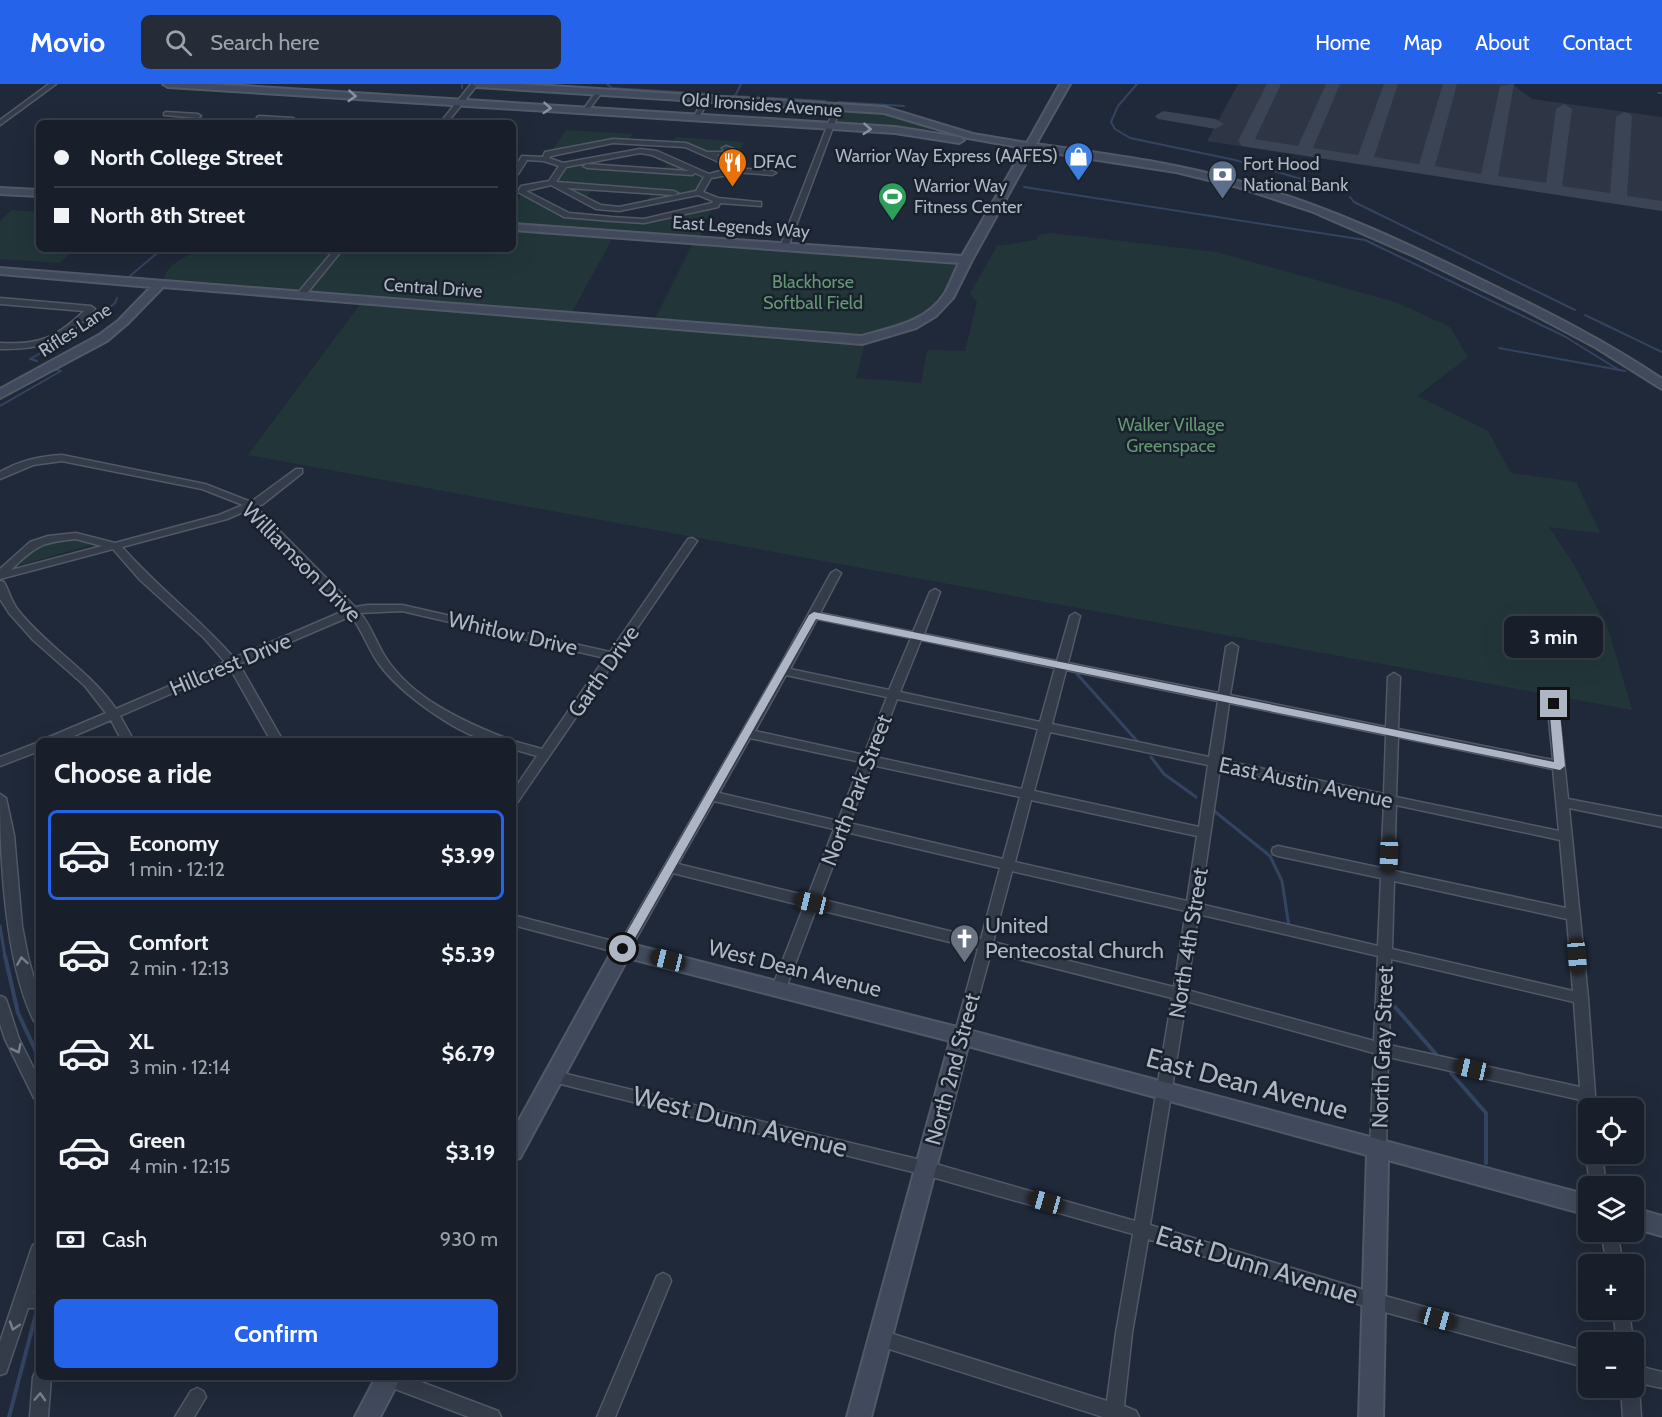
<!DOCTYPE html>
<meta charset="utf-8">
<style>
body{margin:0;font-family:Cabin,sans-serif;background:#252c37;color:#f1f3f6;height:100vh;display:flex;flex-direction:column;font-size:22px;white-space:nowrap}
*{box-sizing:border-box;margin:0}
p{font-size:20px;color:#9fa2a9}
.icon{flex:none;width:33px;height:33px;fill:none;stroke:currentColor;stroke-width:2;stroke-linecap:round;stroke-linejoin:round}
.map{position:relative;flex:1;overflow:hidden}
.side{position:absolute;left:36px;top:654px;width:480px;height:642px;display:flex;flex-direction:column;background:#181f2b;border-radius:9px;box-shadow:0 6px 24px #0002,0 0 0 2px #363d47}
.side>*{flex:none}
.top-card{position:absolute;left:36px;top:36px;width:480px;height:132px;border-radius:9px;box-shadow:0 6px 24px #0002,0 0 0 2px #363d47;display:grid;align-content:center;height:132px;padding:0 18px;background:#181f2b}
.tools{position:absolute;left:1578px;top:1014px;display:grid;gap:12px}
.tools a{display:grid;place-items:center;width:66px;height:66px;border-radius:9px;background:#181f2b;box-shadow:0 6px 24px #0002,0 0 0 2px #363d47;font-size:30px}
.end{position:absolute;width:27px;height:27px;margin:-14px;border:8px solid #aeb6c6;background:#111;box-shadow:0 0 0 3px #111}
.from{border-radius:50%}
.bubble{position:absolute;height:42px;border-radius:9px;background:#181f2b;box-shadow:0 6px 24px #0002,0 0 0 2px #363d47;font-size:20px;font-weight:700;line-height:42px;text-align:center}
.car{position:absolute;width:18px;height:36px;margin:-18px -9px;border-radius:8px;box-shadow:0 0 4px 2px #0007;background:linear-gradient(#222 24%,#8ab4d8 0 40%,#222 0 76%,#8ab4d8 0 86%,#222 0)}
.top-card b{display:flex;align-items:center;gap:21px;height:57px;font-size:22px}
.top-card b+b{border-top:2px solid #363d47}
.top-card i{width:15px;height:15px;background:#f1f3f6}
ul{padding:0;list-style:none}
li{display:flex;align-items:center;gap:18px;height:90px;margin:0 12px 9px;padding:0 6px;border:3px solid transparent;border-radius:9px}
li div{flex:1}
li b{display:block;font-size:22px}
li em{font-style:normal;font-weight:700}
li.selected{border-color:#2563eb}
li>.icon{width:54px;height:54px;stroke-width:1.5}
h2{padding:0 18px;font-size:27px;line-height:72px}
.pay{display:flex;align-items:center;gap:15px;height:66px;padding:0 18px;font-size:22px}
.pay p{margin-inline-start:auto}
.cta{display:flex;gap:12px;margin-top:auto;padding:12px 18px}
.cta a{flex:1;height:69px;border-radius:9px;background:#2563eb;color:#fff;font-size:24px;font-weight:700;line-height:69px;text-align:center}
header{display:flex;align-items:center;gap:36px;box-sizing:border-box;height:84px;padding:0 30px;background:#2563eb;color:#fff}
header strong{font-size:28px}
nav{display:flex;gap:33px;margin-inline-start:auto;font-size:21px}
.search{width:420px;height:54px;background:#252c37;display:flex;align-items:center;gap:15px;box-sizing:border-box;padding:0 21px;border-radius:9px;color:#9fa2a9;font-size:22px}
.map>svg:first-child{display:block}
.airport{fill:#2e3646}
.green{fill:#22363a}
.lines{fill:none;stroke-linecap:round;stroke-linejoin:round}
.stream-far2{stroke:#334461;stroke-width:2}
.stream-far1{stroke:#334461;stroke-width:3}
.stream{stroke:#334461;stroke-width:4}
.taxiway{fill:#3a4454;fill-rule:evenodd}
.street-casing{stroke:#515967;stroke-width:3}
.secondary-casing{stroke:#515967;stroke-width:4}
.street{fill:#343b49;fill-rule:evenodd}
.secondary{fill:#414a5c;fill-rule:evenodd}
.oneway{stroke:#8890a1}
.oneway2{stroke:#777f8e}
.route{fill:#aeb6c6}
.labels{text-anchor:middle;stroke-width:5;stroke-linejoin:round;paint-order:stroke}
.far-street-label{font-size:18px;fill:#aeb6c6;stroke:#19212d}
.far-poi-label{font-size:18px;fill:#aeb6c6;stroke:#19212d;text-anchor:start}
.far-park-label{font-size:18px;fill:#659773;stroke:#19212d}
.street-label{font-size:22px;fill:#aeb6c6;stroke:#19212d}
.poi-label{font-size:22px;fill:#aeb6c6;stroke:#19212d;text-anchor:start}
.near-street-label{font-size:27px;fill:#aeb6c6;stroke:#19212d}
</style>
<header>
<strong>Movio</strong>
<div class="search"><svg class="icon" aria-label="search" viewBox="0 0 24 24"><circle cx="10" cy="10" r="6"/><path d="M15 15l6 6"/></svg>Search here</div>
<nav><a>Home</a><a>Map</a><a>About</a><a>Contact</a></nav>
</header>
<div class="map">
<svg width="1662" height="1333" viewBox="0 0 1662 1333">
<rect width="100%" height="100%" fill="#202939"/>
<!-- airport -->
<path class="airport" d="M1238 0H1512L1532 15 1662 33V127L1207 57Z"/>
<!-- green -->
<g class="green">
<path d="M847 26 893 30 947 47 836 39 839 28Z"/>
<path d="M566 46 633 50 628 57 614 56 551 68Z"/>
<path d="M676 53 744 58 733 80 686 61 672 59Z"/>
<path d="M603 76 598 83 663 88 668 77 693 87 703 95 695 107 647 117 653 107 595 103 586 114 556 98 565 83Z"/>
<path d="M522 110 567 133 643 138 712 124 699 153 513 139V123Z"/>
<path d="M12 126 39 128V165H74L60 179 0 175V137Z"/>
<path d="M513 145 613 153 571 230 309 207 342 165H513Z"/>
<path d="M1051 149 1217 168 1398 219 1450 243 1468 273 1417 312 1488 347 1511 389 1576 398 1600 449 1549 443 1573 479 1608 544 1632 626 248 371 361 219 865 259 856 294 921 299 927 268 929 266 965 267 977 218 970 210 997 162 1036 156 1039 151Z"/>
<path d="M693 159 953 178 959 180C953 194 946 213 934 224 892 262 816 249 765 245 728 242 691 239 654 237Z"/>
<path d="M201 165H334L302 203 296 207 164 197C165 180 188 172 201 165Z"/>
<path d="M77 454 90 458 91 461 24 480 20 479C31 459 57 455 77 454Z"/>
</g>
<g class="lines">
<!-- stream-far2 -->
<g class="stream-far2">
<path d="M607 0 612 4 711 10"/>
<path d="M1137 0 1118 22 1111 38 1115 45 1130 54 1235 76 1347 108"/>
<path d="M462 1V4"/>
<path d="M1658 9H1662"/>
<path d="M733 12 825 17"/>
<path d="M735 12 741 0"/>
<path d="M838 18 904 22"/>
<path d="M1344 91 1342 100 1347 108"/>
<path d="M1024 103 1365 156 1564 252 1619 286"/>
<path d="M1350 113 1354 118 1575 226"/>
<path d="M130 192 162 165"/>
<path d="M1585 231 1662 268"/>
<path d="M1499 264 1625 287"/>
<path d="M37 277 30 275 83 245 115 219 117 214"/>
<path d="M0 322 61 287 54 285"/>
</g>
<!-- stream-far1 -->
<g class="stream-far1">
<path d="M1077 590 1138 658"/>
<path d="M1151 673 1164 690 1196 713"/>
<path d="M1213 726 1270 772 1282 797 1289 843"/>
<path d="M0 842 5 873"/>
</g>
<!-- stream -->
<g class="stream">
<path d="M5 872 18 929 39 974"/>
<path d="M1395 923 1436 970"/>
<path d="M1451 989 1486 1029V1079"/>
<path d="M9 1333 37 1226"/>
</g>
<!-- taxiway -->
<g class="taxiway">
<path d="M1267 0H1281L1255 55 1298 62 1326 0H1340L1313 64 1358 71 1384 0H1398L1374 73 1419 80 1443 0H1457L1435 82 1481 90 1500 2 1514 0 1498 92 1546 99 1556 25 1564 20 1572 25 1562 102 1610 109 1616 33 1624 28 1630 30 1632 33 1627 112 1662 117V127L1242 62 1238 57Z"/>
<path d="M1163 27 1216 35 1224 40 1216 45 1158 35 1155 32Z"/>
</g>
<defs>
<g id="street">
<path d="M49 0H56L0 41V36Z"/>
<path d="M471 0H478L447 39H440Z"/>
<path d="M597 7 602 8 587 28H583L582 27Z"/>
<path d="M705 13 710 14 698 35H694L693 34Z"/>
<path d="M838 20 841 22 788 163 781 165 780 163 835 22Z"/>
<path d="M166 28 198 30 201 32 198 34 164 31V29Z"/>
<path d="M259 32 293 34 296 36 293 38 257 35V33Z"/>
<path d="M368 37H388L391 39H365Z"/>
<path d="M613 55 686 59 707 68H725L722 64 726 62 734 65 731 72 716 71 734 79 735 84 772 87 776 89 772 91 734 88 728 91 711 94 703 108 718 114 758 118H761V122L720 119 718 123 644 139 612 137 564 133 518 108 521 102 549 97 559 82 544 77 527 76 518 90H513V86L522 72 543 73 545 68ZM613 59 685 63 728 82V85L709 90 657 67 640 65 563 79 549 74 551 72ZM640 69 652 71 689 87 587 80 583 82 587 84 692 91 695 89 704 93 696 107 619 123 601 121 567 104 674 111 678 109 674 107 556 98 566 83ZM551 101 596 125 619 127 698 111 713 117 712 119 644 135 612 133 569 129 526 107Z"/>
<path d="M335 165H343L303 214H297V210Z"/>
<path d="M0 214 91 222 95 225C67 257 42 266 0 265V259C39 261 56 254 84 227L0 220Z"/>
<path d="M62 371 205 400 251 418 296 385H302V389L263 420 256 423 355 523 368 521H402L610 568 688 455 692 454 697 457 517 719 513 720V707L537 672 513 665V657L542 665 605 574 402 527 360 529C372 543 376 559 386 574 412 614 462 637 505 654L507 657C501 657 494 658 488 657 454 648 400 609 379 580 368 565 363 547 351 532L239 580 283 657H271L230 584 120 632 134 657H122L111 636 62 657H45L47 654 106 629 85 602 33 556 9 529 0 515V497L4 498C9 507 11 517 18 526 47 563 89 586 116 625L225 578 204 554 140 496 113 465 0 495V485L30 458 48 452 76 449 115 459 219 431 243 421 202 405 62 377 33 381 0 395V388C19 377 40 372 62 371ZM248 426 346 526 234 574C199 534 157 503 122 463L227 435ZM76 455 102 462 11 486C35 462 42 458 76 455Z"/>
<path d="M836 486 841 489 820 529 913 548 930 508 935 505 940 508 924 550 1057 577 1070 532 1075 529 1080 532 1068 579 1219 609 1226 563 1232 559 1238 563 1230 611 1386 643 1388 593 1394 589 1400 593 1398 645 1553 676 1547 616 1553 612 1557 613 1568 715 1662 733V743L1569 724 1588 914 1596 1024H1588V1030L1584 1029 1581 1016 1388 973 1386 1064 1383 1069 1378 1071 1373 1069 1370 1064 1374 969 1186 917 1150 1141 1374 1209 1588 1268V1284L1374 1225 1148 1155 1132 1249 1124 1322 1136 1327 1139 1333H1103L880 1262 874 1260 872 1254 874 1248 880 1246 1107 1317 1116 1249 1133 1150 925 1091 549 997 547 993 549 989 554 987 925 1077 1135 1137 1172 914 991 868 968 952 966 956 961 958 956 956 954 952 978 865 816 825 786 904 784 908 779 910 774 908 772 904 804 822 673 789 628 869 623 870 513 841V831L620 859 777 587 831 489ZM817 535 911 554 889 606 790 585ZM921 556 1055 584 1040 638 900 608ZM1066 586 1218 617 1209 673 1052 640ZM786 591 887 613 864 671 755 647ZM897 615 1038 645 1022 705 875 673ZM1229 619 1386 651 1384 710 1221 676ZM1050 648 1208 681 1199 743 1034 707ZM1398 653 1553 685 1559 747 1396 713ZM750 654 861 678 838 737 719 709ZM872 681 1020 713 1003 775 849 739ZM1220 684 1384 719 1381 784 1278 762 1273 764 1272 767 1273 770 1278 772 1381 794 1378 862 1200 820ZM1031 716 1197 752 1187 817 1015 778ZM714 717 834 745 808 812 678 780ZM1396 721 1560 756 1566 824 1394 787ZM846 748 1000 784 981 855 820 815ZM1012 787 1186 827 1174 903 993 858ZM1394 797 1567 835 1573 907 1392 865ZM1198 830 1378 872 1374 957 1187 906ZM1391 875 1574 918 1580 1003 1389 961Z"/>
<path d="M39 658V667L0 682V673Z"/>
<path d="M0 710 6 714 14 751 22 842 28 873 39 913V939L34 937C5 879 0 775 0 710Z"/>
<path d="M0 912 5 914 7 918 19 955 39 995V1016L34 1014 5 955 0 940Z"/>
<path d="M1588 1065V1070H1602L1606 1102H1590L1586 1070Z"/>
<path d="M1601 1148H1617L1623 1180H1607Z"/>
<path d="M39 1159V1190L33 1209 39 1208V1224H28L8 1283 6 1289 0 1291V1258L31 1166 33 1161Z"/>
<path d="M663 1189 669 1192 671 1197 615 1333H597L657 1192Z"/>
<path d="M1613 1226H1629L1633 1258H1617Z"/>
<path d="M1634 1281 1662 1288V1304L1635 1298 1639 1304 1641 1333H1623L1621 1304H1634Z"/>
<path d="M39 1286V1293H51L48 1333H30L33 1293 36 1287Z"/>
<path d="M380 1293H408L498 1327 501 1333H469L382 1300Z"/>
<path d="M197 1304 203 1307 206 1313 194 1333H175L191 1307Z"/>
</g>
<g id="secondary">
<path d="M163 0H212L895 43 959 53 964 56 959 59 895 49 168 3Z"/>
<path d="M472 0H520L884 23 973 50 1027 59 1060 0H1070L1036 60C1107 70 1177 79 1245 99 1328 122 1406 159 1484 197 1545 227 1606 257 1662 295V305L1595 263 1529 228 1414 172 1311 127 1238 103 1176 88 1033 66 972 176 953 214 936 232 916 244 862 260 163 203 127 240 107 257 0 314V305L99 251 119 236 151 203 0 190V184L861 252C891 244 927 238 945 209 950 200 954 189 959 179L513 146V140L962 172 1024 64 968 54 884 29 477 3Z"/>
<path d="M0 104 39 106V112L0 110Z"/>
<path d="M623 858 961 944 1588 1111V1131L1388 1076 1383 1333H1359L1367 1071 968 962 871 1333H847L950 957 628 874 520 1074 513 1076V1047L616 860Z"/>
<path d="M1634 1124 1662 1132V1152L1634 1144Z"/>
<path d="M376 1293H401L380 1333H355Z"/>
</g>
</defs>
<!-- street casing -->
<use href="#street" class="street-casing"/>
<!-- secondary casing -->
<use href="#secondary" class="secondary-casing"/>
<!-- street -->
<use href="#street" class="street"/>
<!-- secondary -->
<use href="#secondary" class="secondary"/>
</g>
<!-- one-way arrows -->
<defs><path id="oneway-chevron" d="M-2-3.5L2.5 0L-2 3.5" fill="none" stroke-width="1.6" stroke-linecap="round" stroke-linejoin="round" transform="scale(1.5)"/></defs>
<g class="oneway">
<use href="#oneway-chevron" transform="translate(352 12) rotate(4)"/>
<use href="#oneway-chevron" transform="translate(547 24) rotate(4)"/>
<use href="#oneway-chevron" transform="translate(867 45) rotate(4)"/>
</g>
<g class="oneway2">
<use href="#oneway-chevron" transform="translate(22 877) rotate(-99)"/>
<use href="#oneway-chevron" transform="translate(17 965) rotate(64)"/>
<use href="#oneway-chevron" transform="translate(14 1242) rotate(108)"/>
<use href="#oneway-chevron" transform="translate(40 1313) rotate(-87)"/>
</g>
<!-- route -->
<path class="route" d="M814 528 1554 678 1549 620 1554 617 1559 620 1565 682 1560 686 816 535 627 868H619V862L809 531Z"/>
<!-- icons -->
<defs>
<symbol id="shop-pin" viewBox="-11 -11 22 30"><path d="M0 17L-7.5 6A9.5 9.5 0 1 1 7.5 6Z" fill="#3f7fe0" stroke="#19212d"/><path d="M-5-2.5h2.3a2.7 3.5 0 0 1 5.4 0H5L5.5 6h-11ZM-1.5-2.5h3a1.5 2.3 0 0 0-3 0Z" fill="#fff"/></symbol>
<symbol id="restaurant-pin" viewBox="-11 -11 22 30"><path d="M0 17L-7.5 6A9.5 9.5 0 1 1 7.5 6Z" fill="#e8710a" stroke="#19212d"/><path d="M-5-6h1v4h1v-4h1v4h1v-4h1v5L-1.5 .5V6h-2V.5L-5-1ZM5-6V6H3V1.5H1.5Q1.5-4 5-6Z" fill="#fff"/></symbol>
<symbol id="bank-pin" viewBox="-11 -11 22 30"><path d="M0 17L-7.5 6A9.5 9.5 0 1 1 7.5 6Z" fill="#5c6f8a" stroke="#19212d"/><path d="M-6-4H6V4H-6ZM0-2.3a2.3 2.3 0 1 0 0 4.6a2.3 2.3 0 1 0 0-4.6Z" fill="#fff"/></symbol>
<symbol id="stadium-pin" viewBox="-11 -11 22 30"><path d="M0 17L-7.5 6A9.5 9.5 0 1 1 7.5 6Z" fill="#2e9e5b" stroke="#19212d"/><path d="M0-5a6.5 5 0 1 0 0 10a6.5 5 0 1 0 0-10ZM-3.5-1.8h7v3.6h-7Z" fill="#fff"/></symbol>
<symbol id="church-pin" viewBox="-11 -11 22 30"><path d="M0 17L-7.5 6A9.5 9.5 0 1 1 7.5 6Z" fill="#6b7280" stroke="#19212d"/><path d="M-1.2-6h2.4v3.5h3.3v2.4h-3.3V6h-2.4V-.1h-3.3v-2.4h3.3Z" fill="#fff"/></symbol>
</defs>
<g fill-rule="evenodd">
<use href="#shop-pin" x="1062" y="56" width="33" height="45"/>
<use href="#restaurant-pin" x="716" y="62" width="33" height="45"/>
<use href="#bank-pin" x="1206" y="74" width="33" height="45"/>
<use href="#stadium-pin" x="876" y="96" width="33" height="45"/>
<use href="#church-pin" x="948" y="838" width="33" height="45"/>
</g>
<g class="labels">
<!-- far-street labels -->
<g class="far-street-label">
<text transform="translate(762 21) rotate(4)" y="6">Old Ironsides Avenue</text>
<text transform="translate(741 143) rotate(4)" y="6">East Legends Way</text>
<text transform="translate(433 204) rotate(4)" y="6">Central Drive</text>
<text transform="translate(75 246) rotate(-33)" y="6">Rifles Lane</text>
</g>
<!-- far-poi labels -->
<g class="far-poi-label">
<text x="1058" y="78" text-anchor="end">Warrior Way Express (AAFES)</text>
<text x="753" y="84">DFAC</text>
<text x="1243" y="86">Fort Hood<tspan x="1243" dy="21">National Bank</tspan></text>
<text x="914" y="108">Warrior Way<tspan x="914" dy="21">Fitness Center</tspan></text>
</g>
<!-- far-park labels -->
<g class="far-park-label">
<text x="813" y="204">Blackhorse<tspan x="813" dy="21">Softball Field</tspan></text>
<text x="1171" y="347">Walker Village<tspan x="1171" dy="21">Greenspace</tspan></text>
</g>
<!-- street labels -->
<g class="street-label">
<text transform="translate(302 478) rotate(45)" y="8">Williamson Drive</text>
<text transform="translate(513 549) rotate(13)" y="8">Whitlow Drive</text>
<text transform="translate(230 580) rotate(-23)" y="8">Hillcrest Drive</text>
<text transform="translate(603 587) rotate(-55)" y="8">Garth Drive</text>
<text transform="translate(1306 698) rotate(12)" y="8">East Austin Avenue</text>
<text transform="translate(856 706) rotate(-69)" y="8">North Park Street</text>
<text transform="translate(1188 859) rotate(-81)" y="8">North 4th Street</text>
<text transform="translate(795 884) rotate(14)" y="8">West Dean Avenue</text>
<text transform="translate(1382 963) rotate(-88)" y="8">North Gray Street</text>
<text transform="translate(952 985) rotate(-75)" y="8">North 2nd Street</text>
</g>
<!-- poi labels -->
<g class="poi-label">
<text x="985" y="849">United<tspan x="985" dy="25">Pentecostal Church</tspan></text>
</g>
<!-- near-street labels -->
<g class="near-street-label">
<text transform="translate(1247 1000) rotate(15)" y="9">East Dean Avenue</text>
<text transform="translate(740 1038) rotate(14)" y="9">West Dunn Avenue</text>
<text transform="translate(1257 1181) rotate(17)" y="9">East Dunn Avenue</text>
</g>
</g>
</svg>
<div class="tools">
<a><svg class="icon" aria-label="locate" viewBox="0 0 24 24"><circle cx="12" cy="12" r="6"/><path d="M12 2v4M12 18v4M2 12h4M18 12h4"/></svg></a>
<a><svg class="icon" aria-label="layers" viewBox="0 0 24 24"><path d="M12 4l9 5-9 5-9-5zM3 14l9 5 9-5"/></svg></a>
<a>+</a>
<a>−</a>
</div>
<i class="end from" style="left:623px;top:865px"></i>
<i class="end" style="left:1554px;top:620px"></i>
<div class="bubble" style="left:1504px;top:532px;width:99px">3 min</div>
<i class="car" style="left:1389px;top:771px;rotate:182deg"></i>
<i class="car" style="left:812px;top:819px;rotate:284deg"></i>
<i class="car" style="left:1577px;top:872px;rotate:175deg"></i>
<i class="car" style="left:668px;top:876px;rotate:284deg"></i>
<i class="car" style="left:1472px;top:985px;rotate:283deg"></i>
<i class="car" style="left:1046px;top:1118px;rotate:286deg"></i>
<i class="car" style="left:1438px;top:1235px;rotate:106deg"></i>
<div class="top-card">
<b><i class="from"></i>North College Street</b>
<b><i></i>North 8th Street</b>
</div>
<section class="side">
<h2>Choose a ride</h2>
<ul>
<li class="selected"><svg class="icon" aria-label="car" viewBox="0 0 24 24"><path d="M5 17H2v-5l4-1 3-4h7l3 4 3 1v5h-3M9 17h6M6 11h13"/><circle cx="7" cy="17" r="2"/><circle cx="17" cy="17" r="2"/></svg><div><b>Economy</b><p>1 min · 12:12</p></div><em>$3.99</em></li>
<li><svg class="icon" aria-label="car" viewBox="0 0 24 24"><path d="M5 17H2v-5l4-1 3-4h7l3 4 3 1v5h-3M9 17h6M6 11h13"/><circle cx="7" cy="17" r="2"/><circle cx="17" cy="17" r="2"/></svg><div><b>Comfort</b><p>2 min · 12:13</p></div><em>$5.39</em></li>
<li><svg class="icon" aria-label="car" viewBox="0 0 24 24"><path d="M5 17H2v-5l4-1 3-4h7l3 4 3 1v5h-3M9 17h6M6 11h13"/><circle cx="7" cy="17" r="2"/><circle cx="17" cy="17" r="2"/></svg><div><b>XL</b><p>3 min · 12:14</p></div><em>$6.79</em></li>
<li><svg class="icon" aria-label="car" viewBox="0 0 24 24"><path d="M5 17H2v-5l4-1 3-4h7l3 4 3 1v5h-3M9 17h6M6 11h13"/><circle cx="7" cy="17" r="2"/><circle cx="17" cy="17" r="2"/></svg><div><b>Green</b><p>4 min · 12:15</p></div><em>$3.19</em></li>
</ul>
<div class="pay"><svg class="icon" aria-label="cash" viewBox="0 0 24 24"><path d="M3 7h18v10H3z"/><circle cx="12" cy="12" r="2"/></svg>Cash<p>930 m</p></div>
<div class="cta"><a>Confirm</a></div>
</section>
</div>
